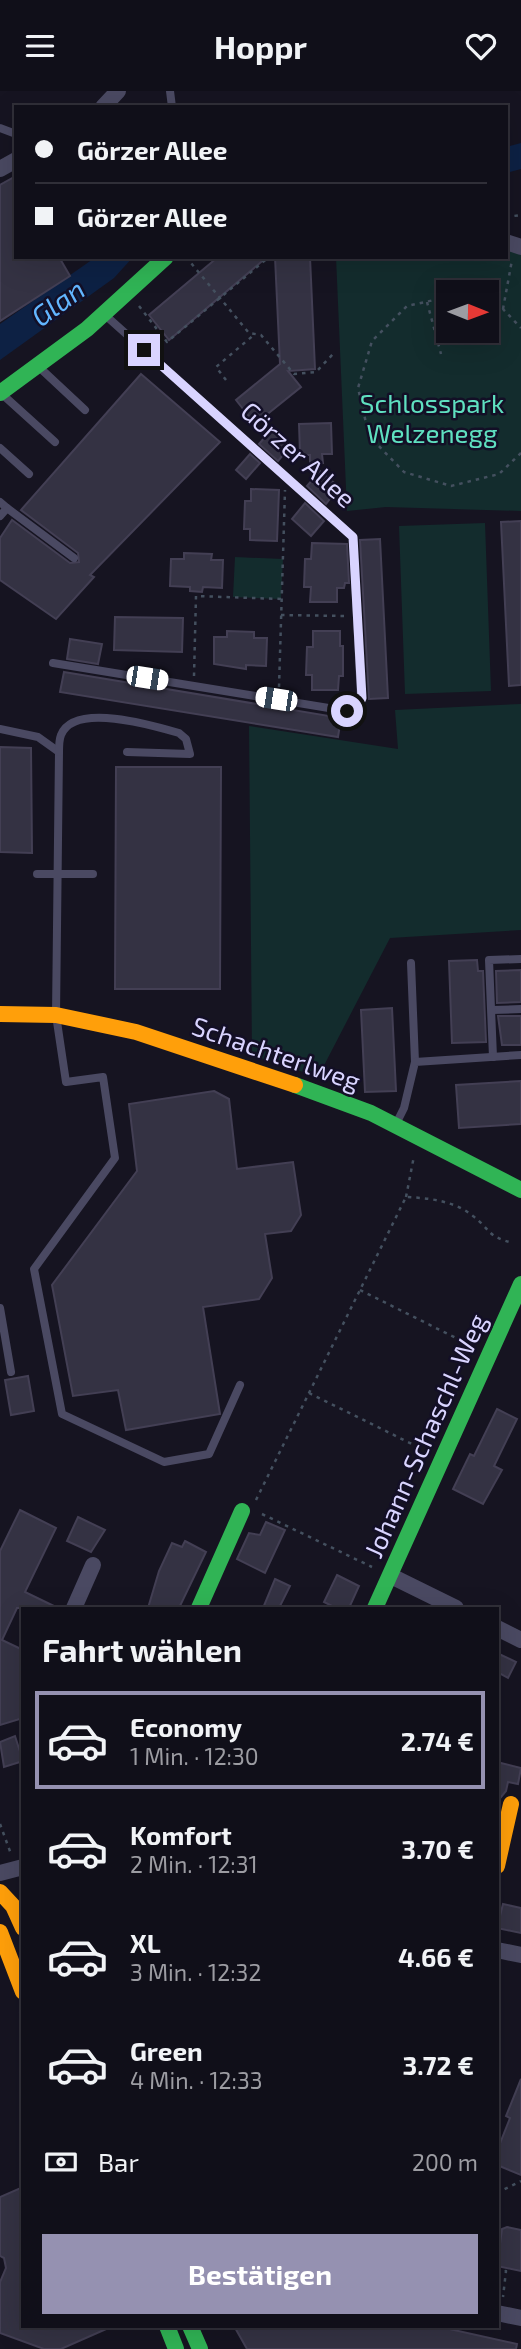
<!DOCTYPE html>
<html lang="de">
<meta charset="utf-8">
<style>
body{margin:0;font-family:"Exo 2",sans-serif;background:#191822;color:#f1f3f6;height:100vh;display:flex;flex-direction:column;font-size:26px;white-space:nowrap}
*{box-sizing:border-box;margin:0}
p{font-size:23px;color:#9c9ca2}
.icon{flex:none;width:38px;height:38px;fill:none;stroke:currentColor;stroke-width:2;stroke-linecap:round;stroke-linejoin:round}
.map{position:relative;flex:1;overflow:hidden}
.sheet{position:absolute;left:21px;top:1516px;width:478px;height:721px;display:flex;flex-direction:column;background:#100f19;border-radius:0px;box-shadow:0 7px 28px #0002,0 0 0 2px #302f38}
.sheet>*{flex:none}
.banner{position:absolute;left:14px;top:14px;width:494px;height:154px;border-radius:0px;box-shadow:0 7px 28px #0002,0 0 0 2px #302f38;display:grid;align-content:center;height:154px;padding:0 21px;background:#100f19}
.needle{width:46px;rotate:91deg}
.fabs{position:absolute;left:436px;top:189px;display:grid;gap:14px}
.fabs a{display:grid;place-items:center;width:63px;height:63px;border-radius:0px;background:#100f19;box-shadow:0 7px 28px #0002,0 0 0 2px #302f38;font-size:35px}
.end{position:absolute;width:32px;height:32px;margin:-16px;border:9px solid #d9d4ff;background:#111;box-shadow:0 0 0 4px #111}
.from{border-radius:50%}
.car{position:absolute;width:21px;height:42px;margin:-21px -10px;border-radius:9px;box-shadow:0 0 5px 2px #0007;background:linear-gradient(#fff 24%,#345 0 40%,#fff 0 76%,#345 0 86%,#fff 0)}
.banner b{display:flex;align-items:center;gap:24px;height:66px;font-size:26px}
.banner b+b{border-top:2px solid #302f38}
.banner i{width:18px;height:18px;background:#f1f3f6}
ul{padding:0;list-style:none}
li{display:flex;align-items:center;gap:21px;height:98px;margin:0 14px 10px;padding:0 7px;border:4px solid transparent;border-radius:0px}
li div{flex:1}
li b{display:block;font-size:26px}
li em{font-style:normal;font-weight:700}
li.active{border-color:#9591b1}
li>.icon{width:63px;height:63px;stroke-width:1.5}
h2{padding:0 21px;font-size:32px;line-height:84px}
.pay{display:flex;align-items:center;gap:18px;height:77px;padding:0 21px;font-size:26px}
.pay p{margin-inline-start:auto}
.button{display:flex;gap:14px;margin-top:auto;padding:14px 21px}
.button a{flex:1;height:80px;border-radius:0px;background:#9591b1;color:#fff;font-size:28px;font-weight:700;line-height:80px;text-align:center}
header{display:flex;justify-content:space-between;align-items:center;height:91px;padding:0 21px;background:#100f19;font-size:32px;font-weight:700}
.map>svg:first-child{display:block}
.green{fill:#132c2d;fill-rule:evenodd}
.water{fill:#0d2144}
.building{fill:#343243;stroke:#433f54;stroke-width:2}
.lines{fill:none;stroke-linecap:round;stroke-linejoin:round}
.path{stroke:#44505f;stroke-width:2.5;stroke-dasharray:3.5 5;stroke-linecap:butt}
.lane{stroke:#4a4962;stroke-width:8}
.street{stroke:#4a4962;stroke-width:16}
.fast{stroke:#30b455;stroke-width:16}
.slow{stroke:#ff9f0a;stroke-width:16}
.route{stroke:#d9d4ff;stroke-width:9}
.labels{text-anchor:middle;stroke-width:5;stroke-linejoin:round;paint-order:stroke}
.park-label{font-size:26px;fill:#5fe0c0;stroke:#130f26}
.street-label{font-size:26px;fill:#d9d4ff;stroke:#130f26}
.water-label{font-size:28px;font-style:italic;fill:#62b6ff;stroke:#130f26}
</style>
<header><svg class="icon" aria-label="menu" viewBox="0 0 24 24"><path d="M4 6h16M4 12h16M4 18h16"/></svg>Hoppr<svg class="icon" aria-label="heart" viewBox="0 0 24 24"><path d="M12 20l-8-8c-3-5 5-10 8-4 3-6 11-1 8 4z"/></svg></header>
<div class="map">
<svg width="521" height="2258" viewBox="0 0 521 2258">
<rect width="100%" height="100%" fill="#161421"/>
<!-- green -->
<g class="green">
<path d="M506 151 521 156V420L386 416 347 420 336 166H506ZM448 201H486V240H448Z"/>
<path d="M485 432 491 600 405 603 399 435Z"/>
<path d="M235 466 283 468 281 508 233 506Z"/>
<path d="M521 613V839L390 847 318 986 252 964 249 635 398 658 395 619Z"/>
</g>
<!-- water -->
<g class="water">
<path d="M521 52V78L506 82V56Z"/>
<path d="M96 166H133L114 187 0 269V233Z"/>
</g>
<!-- building -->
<g class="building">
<path d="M16 85V166H59L70 185 0 230V94Z"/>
<path d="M218 166H267L169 249 149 224Z"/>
<path d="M275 166H310L315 278 288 280 301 296 255 333 236 309 280 273Z"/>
<path d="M141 283 220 351 90 484 94 486 56 528 0 489V447L12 429 70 472 79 471 78 462 21 419Z"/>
<path d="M331 332 332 363H322L323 372 310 373V364H283L278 370 259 353 272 338 300 362 299 333Z"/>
<path d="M250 363 260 372 246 388 236 379Z"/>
<path d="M320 380 339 396 326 413 307 395Z"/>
<path d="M251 398 279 399 277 450 250 449V438H244L245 410H251Z"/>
<path d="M305 412 324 430 311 445 292 428Z"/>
<path d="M521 430V594L509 595 501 431Z"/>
<path d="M380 448 388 607 369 608 360 449Z"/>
<path d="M312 452 347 453 349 492H345L344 497H337V511H310L311 496H304L305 468H311Z"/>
<path d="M184 462 212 463 211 469H223L222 497 203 496 202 501 190 500V496L170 495 171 468H184Z"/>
<path d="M115 526 183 527 182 561 114 559Z"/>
<path d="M227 540 254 541V547H267L266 575 246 574V578L214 573V546H227Z"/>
<path d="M313 540H340V555H343V585H339L338 599H312V584H306L307 556H313Z"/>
<path d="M70 548 102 553 98 573 67 568Z"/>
<path d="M64 581 341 627 338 646 60 601Z"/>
<path d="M0 656 31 657 32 762 0 761Z"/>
<path d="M116 676H221L220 898H115Z"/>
<path d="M477 869 478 880H483L486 951 452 952 449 870Z"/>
<path d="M521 879V911L497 912 496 880Z"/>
<path d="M392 917 396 1000 365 1001 361 919Z"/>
<path d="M498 925H521V954H502Z"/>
<path d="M521 990V1033L459 1037 456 994Z"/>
<path d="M214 1000 229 1008 237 1078 293 1071 301 1124 291 1140 265 1143 272 1187 259 1208 203 1216 220 1323 126 1339 118 1299 73 1305 52 1194 137 1080 129 1013Z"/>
<path d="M28 1285 34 1320 11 1324 5 1289Z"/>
<path d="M497 1318 517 1328 494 1375 502 1379 483 1413 453 1398 470 1363 474 1365Z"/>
<path d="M20 1419 56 1437 25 1501 58 1517H17L2 1549 23 1559V1627L0 1634V1460Z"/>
<path d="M78 1426 105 1439 91 1461 67 1450Z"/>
<path d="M266 1431 285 1439 265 1482 237 1468 249 1442 260 1444Z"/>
<path d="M185 1450 206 1461 179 1517H148L159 1480 172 1452 182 1456Z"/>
<path d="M337 1484 359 1495 349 1517H336L324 1511Z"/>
<path d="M275 1488 290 1495 279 1517H263Z"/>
<path d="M497 1562 516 1571 508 1587 497 1581Z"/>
<path d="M15 1645 23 1670 4 1676 0 1651Z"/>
<path d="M497 1671 521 1677 518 1693 508 1691 506 1700 497 1711Z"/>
<path d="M503 1813 521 1817V1842L497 1837Z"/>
<path d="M521 1988V2084L497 2074V2060L510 2027 506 2025Z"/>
<path d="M23 2096V2235H113L61 2258H44L0 2242V2191L6 2177 4 2167 0 2165V2106Z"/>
<path d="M507 2136 521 2139V2180L497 2175 502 2138Z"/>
<path d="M234 2235H436L517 2253 516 2258H247Z"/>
</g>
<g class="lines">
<!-- path -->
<g class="path">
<path d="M506 126 521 124"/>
<path d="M186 166 249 242 261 244 294 283 316 281 334 262"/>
<path d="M448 206 407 215 372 250 358 297 369 345 404 381 451 395 499 383 521 362"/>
<path d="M427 211 441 263"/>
<path d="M486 213 503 218 521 237"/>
<path d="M139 215 167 251 269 166"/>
<path d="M503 218 512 169"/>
<path d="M226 289 216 276 255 243"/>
<path d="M281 524 345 525"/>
<path d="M194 585 196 505 281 508"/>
<path d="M279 596 285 399"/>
<path d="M406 1106 414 1065"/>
<path d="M360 1199 462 1250"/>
<path d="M309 1302 414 1354"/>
<path d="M256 1409 406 1106C429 1107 455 1110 473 1125 492 1140 486 1145 513 1152"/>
<path d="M262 1423 372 1476"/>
<path d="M0 1733 11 1763"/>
<path d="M20 1921 23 1929"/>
<path d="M497 2102 521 2090"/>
<path d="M497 2184 506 2180 503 2206"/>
</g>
<!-- lane -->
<g class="lane">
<path d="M170 0 172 16"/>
<path d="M0 37 16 43"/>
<path d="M40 277 85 319"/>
<path d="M3 304 55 351"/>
<path d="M0 357 29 383"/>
<path d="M0 411 7 417 0 425"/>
<path d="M7 417 74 467"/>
<path d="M53 572 347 620 359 614 361 607 353 446 105 224"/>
<path d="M0 638 38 646 59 661 56 924 66 991 103 986 115 1067 34 1178 62 1323 164 1371 209 1363 240 1294"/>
<path d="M59 661C59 656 59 649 61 644 74 611 152 634 179 642L186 648 190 663 127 661"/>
<path d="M37 783H93"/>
<path d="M411 872 415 971"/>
<path d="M492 919 521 918"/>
<path d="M493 966 489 869 521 868"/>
<path d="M396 1033 404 1017 415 971 521 964"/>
<path d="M0 1217 11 1281"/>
</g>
<!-- street -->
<g class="street">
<path d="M103 16 118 0"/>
<path d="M0 78 16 69"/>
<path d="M506 151 521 156"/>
<path d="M391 1485 456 1517"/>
<path d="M74 1517 93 1474"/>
<path d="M497 1537 521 1549"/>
<path d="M0 1782 23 1776"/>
<path d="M497 1859 521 1864"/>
<path d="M497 2222 521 2227"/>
</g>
<!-- fast -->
<g class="fast">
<path d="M0 302 87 238 166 166"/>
<path d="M295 994 371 1022 521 1099"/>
<path d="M199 1517 242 1420"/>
<path d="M375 1517 521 1193"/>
<path d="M167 2235 176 2258"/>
<path d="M190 2235 200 2258"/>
</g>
<!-- slow -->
<g class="slow">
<path d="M0 923 56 924 136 941 295 994"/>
<path d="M497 1775 511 1713"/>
<path d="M0 1801 13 1815 23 1837"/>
<path d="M0 1841 23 1901"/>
</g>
</g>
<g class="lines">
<!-- route -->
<path class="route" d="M144 259 353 446 362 607 359 614 347 620"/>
</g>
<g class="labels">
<!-- park labels -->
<g class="park-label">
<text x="432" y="322">Schlosspark<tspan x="432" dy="30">Welzenegg</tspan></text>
</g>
<!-- street labels -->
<g class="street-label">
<text transform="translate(298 364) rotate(42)" y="9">Görzer Allee</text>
<text transform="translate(276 963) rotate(19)" y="9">Schachterlweg</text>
<text transform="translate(426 1345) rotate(-66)" y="9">Johann-Schaschl-Weg</text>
</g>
<!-- water labels -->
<g class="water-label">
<text transform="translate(58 212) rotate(-36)" y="10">Glan</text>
</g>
</g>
</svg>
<div class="fabs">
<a><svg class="needle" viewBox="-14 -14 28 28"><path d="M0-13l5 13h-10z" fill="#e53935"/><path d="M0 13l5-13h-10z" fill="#9c9ca2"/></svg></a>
</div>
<i class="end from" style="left:347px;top:620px"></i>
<i class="end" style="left:144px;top:259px"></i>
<i class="car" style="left:147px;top:587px;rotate:99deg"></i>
<i class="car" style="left:276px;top:608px;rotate:279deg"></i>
<div class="banner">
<b><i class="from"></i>Görzer Allee</b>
<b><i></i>Görzer Allee</b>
</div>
<section class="sheet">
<h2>Fahrt wählen</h2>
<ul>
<li class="active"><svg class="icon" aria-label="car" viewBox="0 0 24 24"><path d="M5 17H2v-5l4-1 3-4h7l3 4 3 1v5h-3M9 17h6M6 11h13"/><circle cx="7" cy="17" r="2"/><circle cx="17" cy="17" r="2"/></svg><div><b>Economy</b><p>1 Min. · 12:30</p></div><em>2.74 €</em></li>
<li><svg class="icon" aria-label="car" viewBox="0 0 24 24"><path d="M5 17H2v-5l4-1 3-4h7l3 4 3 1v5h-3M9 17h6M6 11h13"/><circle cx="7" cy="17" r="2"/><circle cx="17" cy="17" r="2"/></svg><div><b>Komfort</b><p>2 Min. · 12:31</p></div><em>3.70 €</em></li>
<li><svg class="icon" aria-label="car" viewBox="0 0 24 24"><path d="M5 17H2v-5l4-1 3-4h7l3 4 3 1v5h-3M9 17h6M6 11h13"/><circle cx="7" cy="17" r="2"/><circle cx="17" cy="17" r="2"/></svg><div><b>XL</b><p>3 Min. · 12:32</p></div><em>4.66 €</em></li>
<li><svg class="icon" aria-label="car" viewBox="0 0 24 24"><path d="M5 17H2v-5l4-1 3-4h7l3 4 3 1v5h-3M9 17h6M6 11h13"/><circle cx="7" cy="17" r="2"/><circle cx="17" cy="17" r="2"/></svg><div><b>Green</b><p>4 Min. · 12:33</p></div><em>3.72 €</em></li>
</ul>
<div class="pay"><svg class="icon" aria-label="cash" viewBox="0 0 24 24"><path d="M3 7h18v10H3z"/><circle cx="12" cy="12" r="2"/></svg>Bar<p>200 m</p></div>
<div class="button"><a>Bestätigen</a></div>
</section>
</div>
